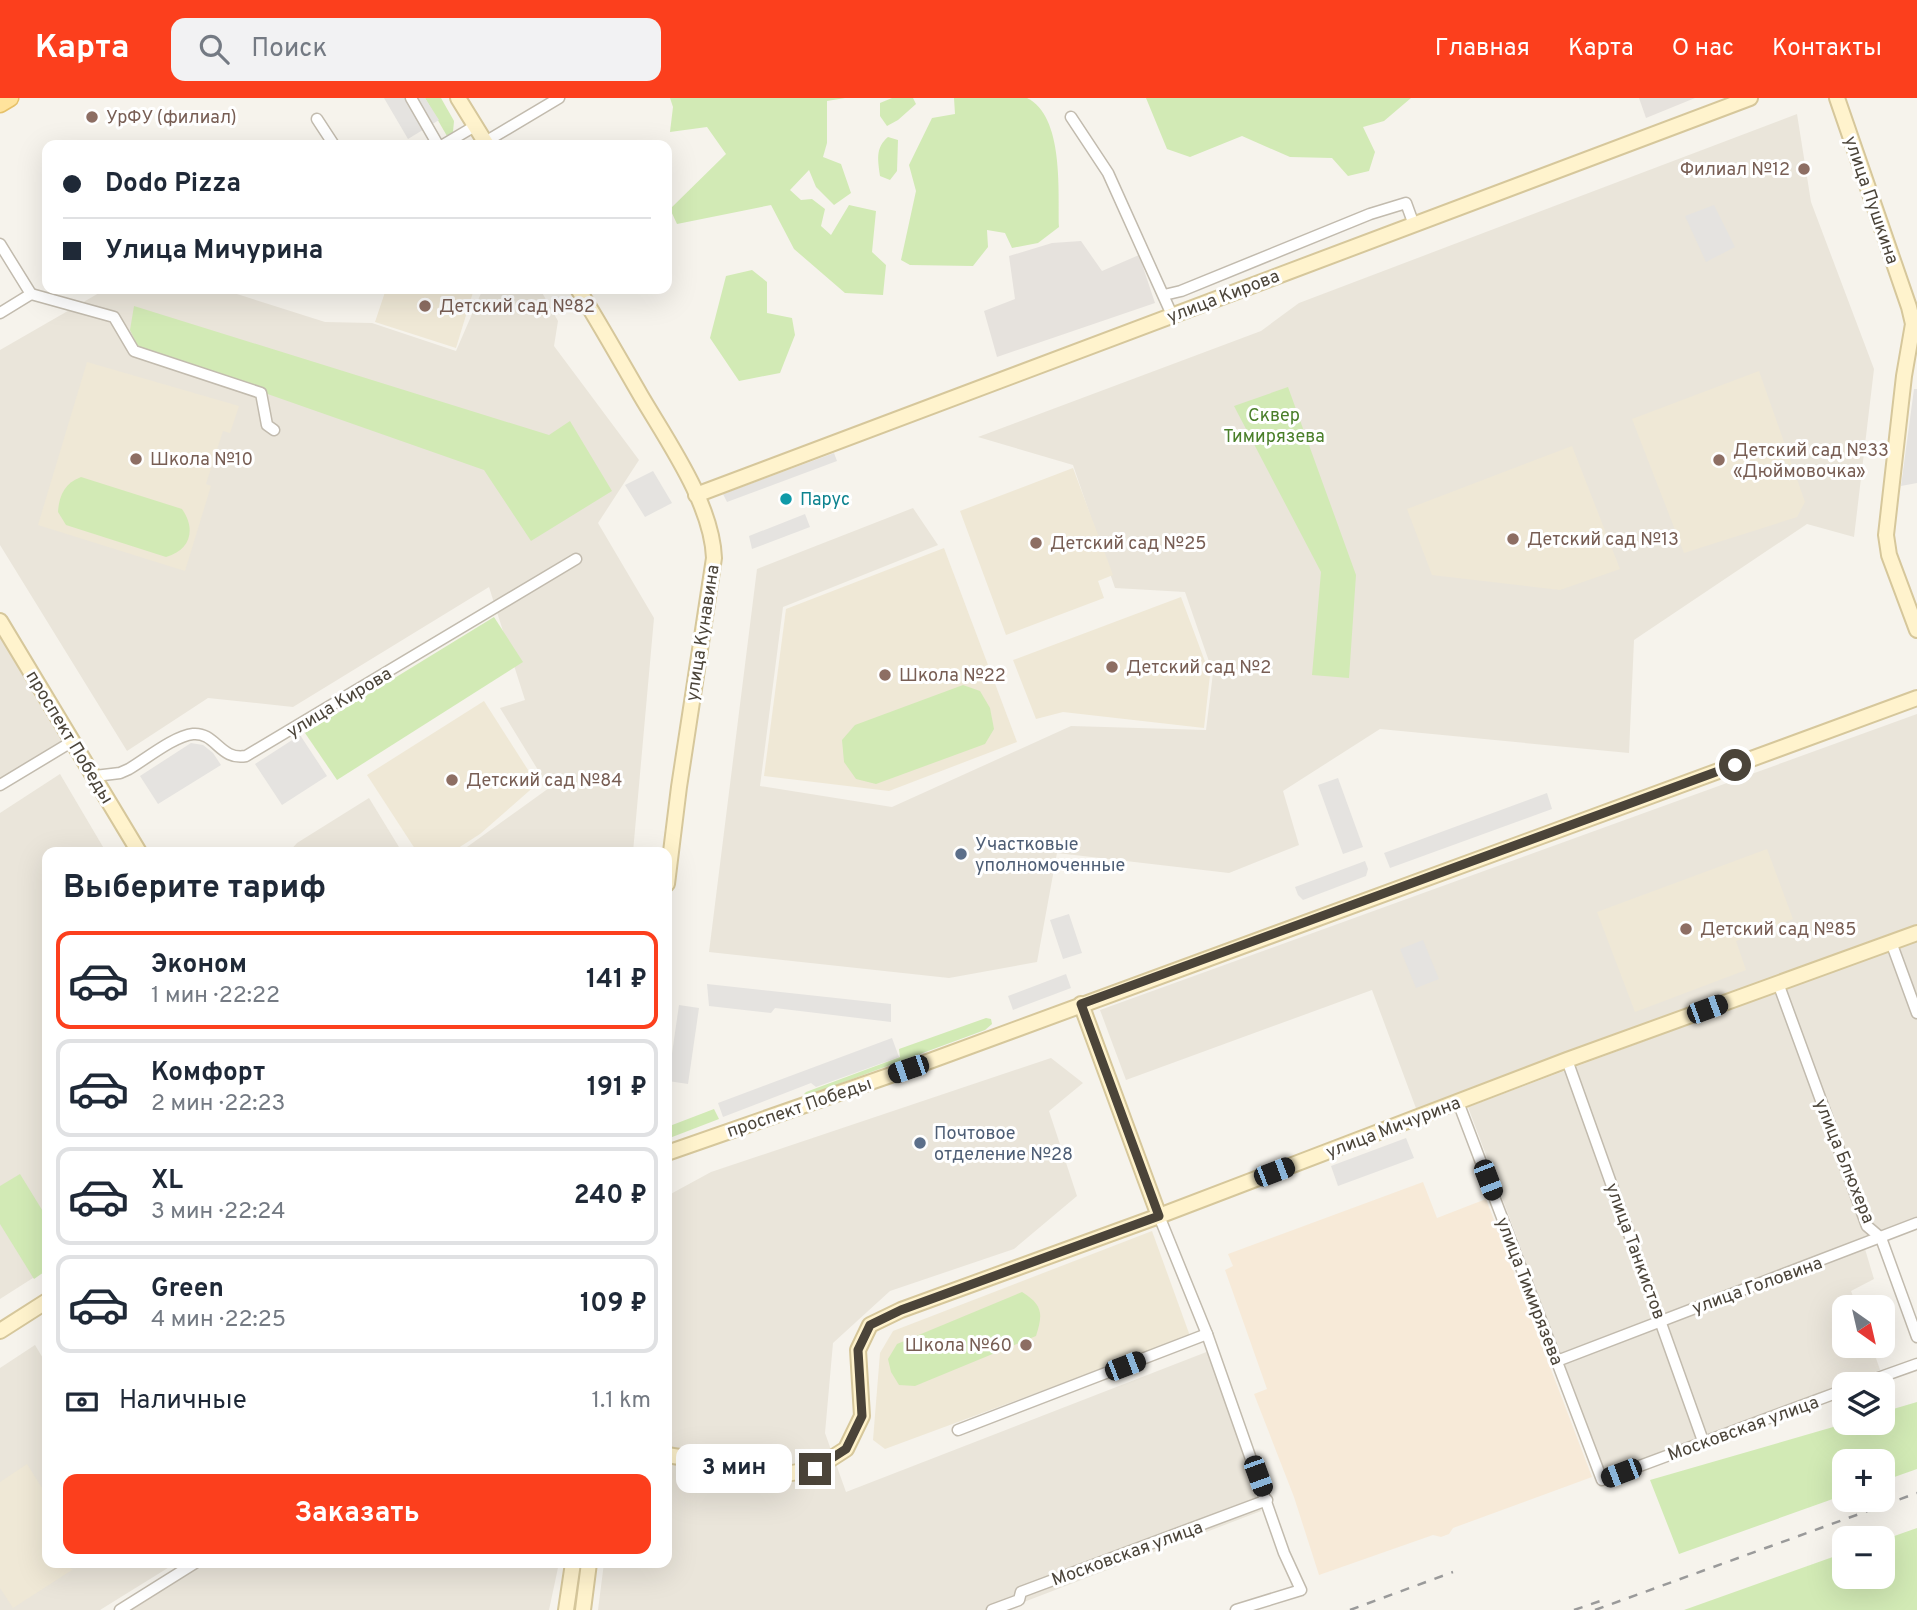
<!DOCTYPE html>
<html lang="ru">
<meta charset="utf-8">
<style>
body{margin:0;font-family:Overpass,sans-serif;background:#f2f2f3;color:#1f2937;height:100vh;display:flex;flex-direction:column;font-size:26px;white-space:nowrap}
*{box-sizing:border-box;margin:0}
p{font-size:23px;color:#747a83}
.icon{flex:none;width:38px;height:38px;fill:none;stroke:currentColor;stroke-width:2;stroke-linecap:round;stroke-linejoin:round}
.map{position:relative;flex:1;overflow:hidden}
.side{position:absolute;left:42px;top:749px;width:630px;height:721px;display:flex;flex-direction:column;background:#fff;border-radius:14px;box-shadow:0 7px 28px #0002}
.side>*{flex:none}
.banner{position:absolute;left:42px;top:42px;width:630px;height:154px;border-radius:14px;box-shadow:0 7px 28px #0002;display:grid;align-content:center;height:154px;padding:0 21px;background:#fff}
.needle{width:46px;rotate:146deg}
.controls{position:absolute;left:1832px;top:1197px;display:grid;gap:14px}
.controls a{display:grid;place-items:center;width:63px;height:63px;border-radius:14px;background:#fff;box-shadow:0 7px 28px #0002;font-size:35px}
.end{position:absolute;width:32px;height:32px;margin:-16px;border:9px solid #4b4439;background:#fff;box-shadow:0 0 0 4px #fff}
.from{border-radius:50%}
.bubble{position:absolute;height:49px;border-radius:14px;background:#fff;box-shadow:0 7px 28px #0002;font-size:23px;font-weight:700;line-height:49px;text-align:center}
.car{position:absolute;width:21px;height:42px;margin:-21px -10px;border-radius:9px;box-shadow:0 0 5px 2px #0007;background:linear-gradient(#222 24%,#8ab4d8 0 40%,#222 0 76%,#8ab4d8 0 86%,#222 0)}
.banner b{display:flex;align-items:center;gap:24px;height:66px;font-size:26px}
.banner b+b{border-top:2px solid #e0e1e3}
.banner i{width:18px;height:18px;background:#1f2937}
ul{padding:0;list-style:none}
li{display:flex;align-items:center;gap:21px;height:98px;margin:0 14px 10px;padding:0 7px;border:4px solid #e0e1e3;border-radius:14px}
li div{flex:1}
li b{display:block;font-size:26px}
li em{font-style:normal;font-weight:700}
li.on{border-color:#fc3f1d}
li>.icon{width:63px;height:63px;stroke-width:1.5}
h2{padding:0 21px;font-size:32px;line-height:84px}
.pay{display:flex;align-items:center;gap:18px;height:77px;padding:0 21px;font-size:26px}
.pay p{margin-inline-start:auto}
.cta{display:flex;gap:14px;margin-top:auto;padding:14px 21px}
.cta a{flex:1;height:80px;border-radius:14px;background:#fc3f1d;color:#fff;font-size:28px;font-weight:700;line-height:80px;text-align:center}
header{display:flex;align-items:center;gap:42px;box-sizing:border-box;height:98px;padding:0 35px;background:#fc3f1d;color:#fff}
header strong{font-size:33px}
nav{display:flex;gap:38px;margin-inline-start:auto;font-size:24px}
.search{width:490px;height:63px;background:#f2f2f3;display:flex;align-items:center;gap:18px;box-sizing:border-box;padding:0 24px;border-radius:14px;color:#747a83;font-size:26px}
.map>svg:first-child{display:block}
.residential{fill:#eae5da}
.commercial{fill:#f7ead8}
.industrial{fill:#e6e2dd}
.education{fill:#efe8d6}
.green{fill:#d2eab5}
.parking{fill:#e5e3e0}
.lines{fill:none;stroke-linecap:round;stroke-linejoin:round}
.street-casing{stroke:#c2bbae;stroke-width:13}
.secondary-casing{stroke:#d6c79b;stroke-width:18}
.primary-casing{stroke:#e6c16a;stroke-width:19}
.street{stroke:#fff;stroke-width:10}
.secondary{stroke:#fff3cd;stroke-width:14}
.primary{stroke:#ffe39c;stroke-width:16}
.rail{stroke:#9a9a9a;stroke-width:2.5;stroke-dasharray:9 9;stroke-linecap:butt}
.route{stroke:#4b4439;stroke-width:9}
.education-dot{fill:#8d6e63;stroke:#fff;stroke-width:2.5}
.culture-dot{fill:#0f9aa8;stroke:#fff;stroke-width:2.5}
.service-dot{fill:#5c6f8a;stroke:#fff;stroke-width:2.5}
.labels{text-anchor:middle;stroke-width:6;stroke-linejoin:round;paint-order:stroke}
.education-label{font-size:18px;fill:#785e54;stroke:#fff;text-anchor:start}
.street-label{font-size:18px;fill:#4b4439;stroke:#fff}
.park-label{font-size:18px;fill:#4a7f2a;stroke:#fff}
.culture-label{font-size:18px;fill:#0d838f;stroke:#fff;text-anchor:start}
.service-label{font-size:18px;fill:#4e5e75;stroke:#fff;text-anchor:start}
</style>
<header>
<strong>Карта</strong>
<div class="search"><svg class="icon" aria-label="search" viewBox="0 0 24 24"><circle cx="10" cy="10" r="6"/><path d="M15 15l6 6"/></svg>Поиск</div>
<nav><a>Главная</a><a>Карта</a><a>О нас</a><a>Контакты</a></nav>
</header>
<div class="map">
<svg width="1917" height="1512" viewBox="0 0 1917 1512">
<rect width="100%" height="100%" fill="#f6f3ec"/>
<!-- residential -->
<g class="residential">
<path d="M1797 16 1811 104 1874 271 1854 439 1807 426 1634 542 1629 655 1380 631 1283 693 1299 747 1229 775 1057 755 1037 864 949 880 709 854 757 471 913 410 938 447 783 509 760 688 892 709 1071 628 1206 632 1213 575 1185 494 1115 490 1073 367 978 339 1261 233 1299 205Z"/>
<path d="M106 191H221L325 224 372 225 456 253 482 193 480 191H540L558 223 554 248 639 362 598 425 654 520 633 754H460L549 690 500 610 525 602 489 489 293 609 208 600 127 653 0 447V252Z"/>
<path d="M0 539 64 642 0 682Z"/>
<path d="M1917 616V829L1417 1013 1372 892 1126 982 1100 912Z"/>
<path d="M60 676 106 754H47V1171L0 1201V715Z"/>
<path d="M369 700 402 754H289L297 745Z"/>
<path d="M1917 841V1120L1862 1141 1874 1181 1851 1193 1857 1209H1844V1248H1872L1880 1272 1606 1377 1468 1009Z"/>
<path d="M1051 960 1083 985 1049 1013 1077 1098 1014 1151 890 1193 833 1245 825 1335 846 1394 1209 1253 1261 1413 1003 1512H598L604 1465H667V1098L711 1074Z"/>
<path d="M35 1247 47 1267V1465H169L171 1468 100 1512H0V1270Z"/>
<path d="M202 1465H559L549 1512H128Z"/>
</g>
<!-- commercial -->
<path class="commercial" d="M1423 1084 1437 1120 1486 1101 1592 1379 1453 1430 1449 1436 1441 1439 1433 1437 1319 1477 1294 1399 1254 1296 1267 1291 1225 1172 1233 1168 1228 1156Z"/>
<!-- industrial -->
<g class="industrial">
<path d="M1639 0H1695L1646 20Z"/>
<path d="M1081 143 1102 173 1139 157 1155 205 997 259 984 213 1015 201 1009 158 1052 145Z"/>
</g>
<!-- education -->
<g class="education">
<path d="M386 191H474L456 250 375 224Z"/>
<path d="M87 264 239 308 230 335 223 333 206 386 211 388 185 473 38 427Z"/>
<path d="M1759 273 1805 404 1797 419 1684 455 1632 321Z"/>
<path d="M1572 348 1620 471 1560 492 1432 477 1407 411Z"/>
<path d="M1073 370 1113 477 1098 483 1104 500 1006 537 960 413Z"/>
<path d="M944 450 1017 644 889 693 764 678 786 511Z"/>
<path d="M1181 499 1210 577 1204 630 1063 614 1036 621 1013 562Z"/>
<path d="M484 603 537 686 480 736 452 754H417L367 677Z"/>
<path d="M1767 751 1793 821 1736 843 1746 872 1635 914 1597 814Z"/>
<path d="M1152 1133 1190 1238 885 1351 873 1342 880 1255 893 1233Z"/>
<path d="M27 1366 47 1398V1465H67L72 1472 13 1510 0 1490V1384Z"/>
</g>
<!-- green -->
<g class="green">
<path d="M425 0H441L454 23 453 34 447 38Z"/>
<path d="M670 0H845L827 3V45L823 59 841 66 851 95 834 107 816 89 809 72 790 92 801 102 812 101 825 111 821 128 831 137 849 107 876 113 872 154 886 167 883 197 845 195 794 151 771 107 677 126 670 111 726 56 707 29 670 34 673 9Z"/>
<path d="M892 0H913L916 6 898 22 887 28 880 18V5Z"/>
<path d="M954 0H1027C1064 18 1058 93 1059 129L1038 145 1012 150 1005 135 987 132 988 149 973 168 910 167 901 162 916 93 909 67 932 20 955 16Z"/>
<path d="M1146 0H1411L1384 23 1363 29 1375 54 1369 73 1348 78 1332 60 1290 59 1242 38 1190 59 1167 51Z"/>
<path d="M888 39 898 42 897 73 890 82 880 78C878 62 875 50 888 39Z"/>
<path d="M752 172 767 184V215L792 220 795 237 780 275 739 283 710 240 726 178Z"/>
<path d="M134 208 549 337 570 323 612 393 531 443 484 372 139 251 130 232Z"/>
<path d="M1288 289 1356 477 1349 580 1312 577 1321 474 1234 308Z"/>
<path d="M81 379 182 411C196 431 191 452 166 459L66 427 58 414C59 397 65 385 81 379Z"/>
<path d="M494 519 523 564 337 682 305 635Z"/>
<path d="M963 587 980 593 990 610 994 631 985 646 876 686 856 681 844 664 842 642 855 627Z"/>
<path d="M986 920 991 921 992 926 985 932 809 997 804 996 806 994 900 959 899 951Z"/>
<path d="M714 1011 719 1021 667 1041V1029Z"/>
<path d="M20 1076 47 1120V1172L34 1181 0 1126V1088Z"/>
<path d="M1022 1194C1043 1207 1043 1216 1036 1238L915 1288 899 1287 891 1274 888 1261 897 1246Z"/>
<path d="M1917 1304V1371L1883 1383V1363H1844V1397L1679 1456 1650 1382 1847 1325H1883V1314Z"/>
<path d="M1917 1430V1512H1684L1844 1455V1479H1883V1442Z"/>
</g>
<!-- parking -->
<g class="parking">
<path d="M384 0H425L439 22 408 41Z"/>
<path d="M1714 107 1735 149 1706 164 1685 118Z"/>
<path d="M1914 291H1917V385L1901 388Z"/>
<path d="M834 355 837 363 727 404 723 396Z"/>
<path d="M653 373 672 405 645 419 625 387Z"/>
<path d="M805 416 810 429 752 451 749 438Z"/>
<path d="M300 637 327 678 282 707 255 666Z"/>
<path d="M191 645 203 647 213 655 221 667 158 706 140 678Z"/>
<path d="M1338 680 1363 749 1343 756 1318 687Z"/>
<path d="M1547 695 1552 711 1390 770 1384 755Z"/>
<path d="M1365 763 1368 771 1366 778 1303 802 1298 797 1295 789Z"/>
<path d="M1069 816 1082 855 1063 861 1050 822Z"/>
<path d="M1423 842 1439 881 1416 890 1400 851Z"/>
<path d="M1066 876 1071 890 1013 912 1008 898Z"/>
<path d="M707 886 891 906V924L775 910 771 915 709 908Z"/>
<path d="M679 907 699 910 688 986 668 983Z"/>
<path d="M892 940 899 959 816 989 811 985 723 1019 718 1005Z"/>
<path d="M1406 1040 1414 1060 1338 1088 1331 1068Z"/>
</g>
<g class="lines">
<defs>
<g id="street">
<path d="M411 0 438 47"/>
<path d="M1071 19 1108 75 1172 217"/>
<path d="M317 21 334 47"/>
<path d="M485 44 559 0"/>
<path d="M443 47 475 28"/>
<path d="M0 146 31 196"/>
<path d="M31 196 114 219 134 253 261 295 267 327 274 332"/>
<path d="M1164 197 1181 193 1370 116 1406 105 1414 127"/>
<path d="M0 215 31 196"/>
<path d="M95 678 120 675 129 671C146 661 174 638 193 636 216 634 220 663 246 658L576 461"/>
<path d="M0 687 73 643"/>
<path d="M1891 844 1917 915"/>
<path d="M1778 885 1867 1128 1881 1140 1917 1239"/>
<path d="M1567 962 1703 1343"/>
<path d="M1458 1004 1602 1382 1844 1292"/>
<path d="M1159 1118 1207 1236 1284 1455 1301 1492 1236 1512"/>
<path d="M1557 1263 1917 1125"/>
<path d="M1861 1286 1917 1266"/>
<path d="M958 1332 1207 1236"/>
<path d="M120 1512 195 1465"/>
<path d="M992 1512 1019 1502 1021 1494 1267 1402"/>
</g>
<g id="secondary">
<path d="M458 0 487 47"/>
<path d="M1837 0 1909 209 1913 226 1904 278 1886 437 1889 457 1917 532"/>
<path d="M578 191C600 226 620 262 641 298 668 344 712 406 714 460L679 689 667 786"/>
<path d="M696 397 1750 0"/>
<path d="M0 523 139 754"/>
<path d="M1081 906 1159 1118"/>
<path d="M667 1055 908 971 1917 600"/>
<path d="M0 1233 47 1203"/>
<path d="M667 1357 786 1376 815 1371 846 1351 862 1318 858 1252 870 1227 901 1212 1159 1118 1567 962 1917 835"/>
<path d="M566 1512 573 1465"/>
<path d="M583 1512 589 1465"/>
</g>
<path id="primary" d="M0 6 10 0"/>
</defs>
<!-- street casing -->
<use href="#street" class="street-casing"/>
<!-- secondary casing -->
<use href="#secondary" class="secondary-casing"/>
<!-- primary casing -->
<use href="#primary" class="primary-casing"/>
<!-- street -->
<use href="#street" class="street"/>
<!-- secondary -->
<use href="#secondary" class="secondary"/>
<!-- primary -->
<use href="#primary" class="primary"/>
<!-- rail -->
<g class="rail">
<path d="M1350 1512 1453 1474"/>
<path d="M1574 1512 1603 1502"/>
<path d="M1595 1512 1917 1395"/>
</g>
</g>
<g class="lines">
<!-- route -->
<path class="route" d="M815 1371 846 1351 862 1318 858 1252 870 1227 901 1212 1159 1118 1081 906 1735 667"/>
</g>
<!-- markers -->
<g class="education-dot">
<circle cx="92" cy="19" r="7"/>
<circle cx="1804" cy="71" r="7"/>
<circle cx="425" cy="208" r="7"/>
<circle cx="136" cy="361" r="7"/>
<circle cx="1719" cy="362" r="7"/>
<circle cx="1513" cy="441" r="7"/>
<circle cx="1036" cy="445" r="7"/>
<circle cx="1112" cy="569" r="7"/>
<circle cx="885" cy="577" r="7"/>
<circle cx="452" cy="682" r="7"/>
<circle cx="1686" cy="831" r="7"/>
<circle cx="1026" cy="1247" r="7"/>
</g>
<circle class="culture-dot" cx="786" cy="401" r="7"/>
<g class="service-dot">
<circle cx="961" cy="756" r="7"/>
<circle cx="920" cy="1045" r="7"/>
</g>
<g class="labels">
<!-- education labels -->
<g class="education-label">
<text x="106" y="25">УрФУ (филиал)</text>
<text x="1790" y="77" text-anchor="end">Филиал №12</text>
<text x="439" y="214">Детский сад №82</text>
<text x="1733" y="358">Детский сад №33<tspan x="1733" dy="21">«Дюймовочка»</tspan></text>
<text x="150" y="367">Школа №10</text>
<text x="1527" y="447">Детский сад №13</text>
<text x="1050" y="451">Детский сад №25</text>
<text x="1126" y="575">Детский сад №2</text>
<text x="899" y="583">Школа №22</text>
<text x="466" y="688">Детский сад №84</text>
<text x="1700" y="837">Детский сад №85</text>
<text x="1012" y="1253" text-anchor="end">Школа №60</text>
</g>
<!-- street labels -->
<g class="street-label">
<text transform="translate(1872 102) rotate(71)" y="6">улица Пушкина</text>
<text transform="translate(1223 198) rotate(-21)" y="6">улица Кирова</text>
<text transform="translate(702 535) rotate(-81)" y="6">улица Кунавина</text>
<text transform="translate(339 604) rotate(-31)" y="6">улица Кирова</text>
<text transform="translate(70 639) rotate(59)" y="6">проспект Победы</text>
<text transform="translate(799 1009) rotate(-19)" y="6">проспект Победы</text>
<text transform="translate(1393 1029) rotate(-21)" y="6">улица Мичурина</text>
<text transform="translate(1845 1063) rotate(68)" y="6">улица Блюхера</text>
<text transform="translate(1636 1153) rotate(70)" y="6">улица Танкистов</text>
<text transform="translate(1757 1187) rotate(-20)" y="6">улица Головина</text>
<text transform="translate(1530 1193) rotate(69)" y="6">улица Тимирязева</text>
<text transform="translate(1743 1330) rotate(-20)" y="6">Московская улица</text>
<text transform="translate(1127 1455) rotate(-20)" y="6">Московская улица</text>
</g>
<!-- park labels -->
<g class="park-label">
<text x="1274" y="323">Сквер<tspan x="1274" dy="21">Тимирязева</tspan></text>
</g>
<!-- culture labels -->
<g class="culture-label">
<text x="800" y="407">Парус</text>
</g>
<!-- service labels -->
<g class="service-label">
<text x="975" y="752">Участковые<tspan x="975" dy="21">уполномоченные</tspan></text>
<text x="934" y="1041">Почтовое<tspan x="934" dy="21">отделение №28</tspan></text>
</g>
</g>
</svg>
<div class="controls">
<a><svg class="needle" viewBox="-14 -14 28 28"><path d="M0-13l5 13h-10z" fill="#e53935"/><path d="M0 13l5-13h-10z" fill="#747a83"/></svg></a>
<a><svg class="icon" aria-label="layers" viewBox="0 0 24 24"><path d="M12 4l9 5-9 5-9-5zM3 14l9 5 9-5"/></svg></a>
<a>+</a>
<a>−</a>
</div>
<i class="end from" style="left:1735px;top:667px"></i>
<i class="end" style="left:815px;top:1371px"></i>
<div class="bubble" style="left:676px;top:1346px;width:116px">3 мин</div>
<i class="car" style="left:1707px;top:911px;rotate:70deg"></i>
<i class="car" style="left:908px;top:971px;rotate:251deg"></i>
<i class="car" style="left:1274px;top:1074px;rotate:69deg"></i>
<i class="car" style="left:1488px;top:1082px;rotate:159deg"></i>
<i class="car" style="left:1125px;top:1268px;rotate:69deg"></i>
<i class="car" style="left:1621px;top:1375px;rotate:249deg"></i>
<i class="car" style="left:1258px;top:1378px;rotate:160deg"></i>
<div class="banner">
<b><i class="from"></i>Dodo Pizza</b>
<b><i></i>Улица Мичурина</b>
</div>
<section class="side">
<h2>Выберите тариф</h2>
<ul>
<li class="on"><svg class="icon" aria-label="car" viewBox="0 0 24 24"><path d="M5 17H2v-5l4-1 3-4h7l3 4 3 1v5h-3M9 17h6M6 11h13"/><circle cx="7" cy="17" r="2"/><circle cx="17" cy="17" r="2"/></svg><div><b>Эконом</b><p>1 мин · 22:22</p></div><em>141 ₽</em></li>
<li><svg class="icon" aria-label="car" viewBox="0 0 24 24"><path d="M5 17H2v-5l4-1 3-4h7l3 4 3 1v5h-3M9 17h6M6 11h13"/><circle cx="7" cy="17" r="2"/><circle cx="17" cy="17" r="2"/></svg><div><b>Комфорт</b><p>2 мин · 22:23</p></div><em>191 ₽</em></li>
<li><svg class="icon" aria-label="car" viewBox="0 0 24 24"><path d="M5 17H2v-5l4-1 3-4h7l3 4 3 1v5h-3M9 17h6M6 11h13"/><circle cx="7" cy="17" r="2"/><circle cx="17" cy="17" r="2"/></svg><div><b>XL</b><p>3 мин · 22:24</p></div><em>240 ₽</em></li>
<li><svg class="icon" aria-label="car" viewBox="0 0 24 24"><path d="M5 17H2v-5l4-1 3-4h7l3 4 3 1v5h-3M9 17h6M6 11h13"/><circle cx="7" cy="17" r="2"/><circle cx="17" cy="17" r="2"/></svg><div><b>Green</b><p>4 мин · 22:25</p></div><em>109 ₽</em></li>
</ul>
<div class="pay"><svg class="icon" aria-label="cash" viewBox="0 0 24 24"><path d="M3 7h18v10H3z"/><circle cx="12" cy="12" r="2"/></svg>Наличные<p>1.1 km</p></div>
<div class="cta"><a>Заказать</a></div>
</section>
</div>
